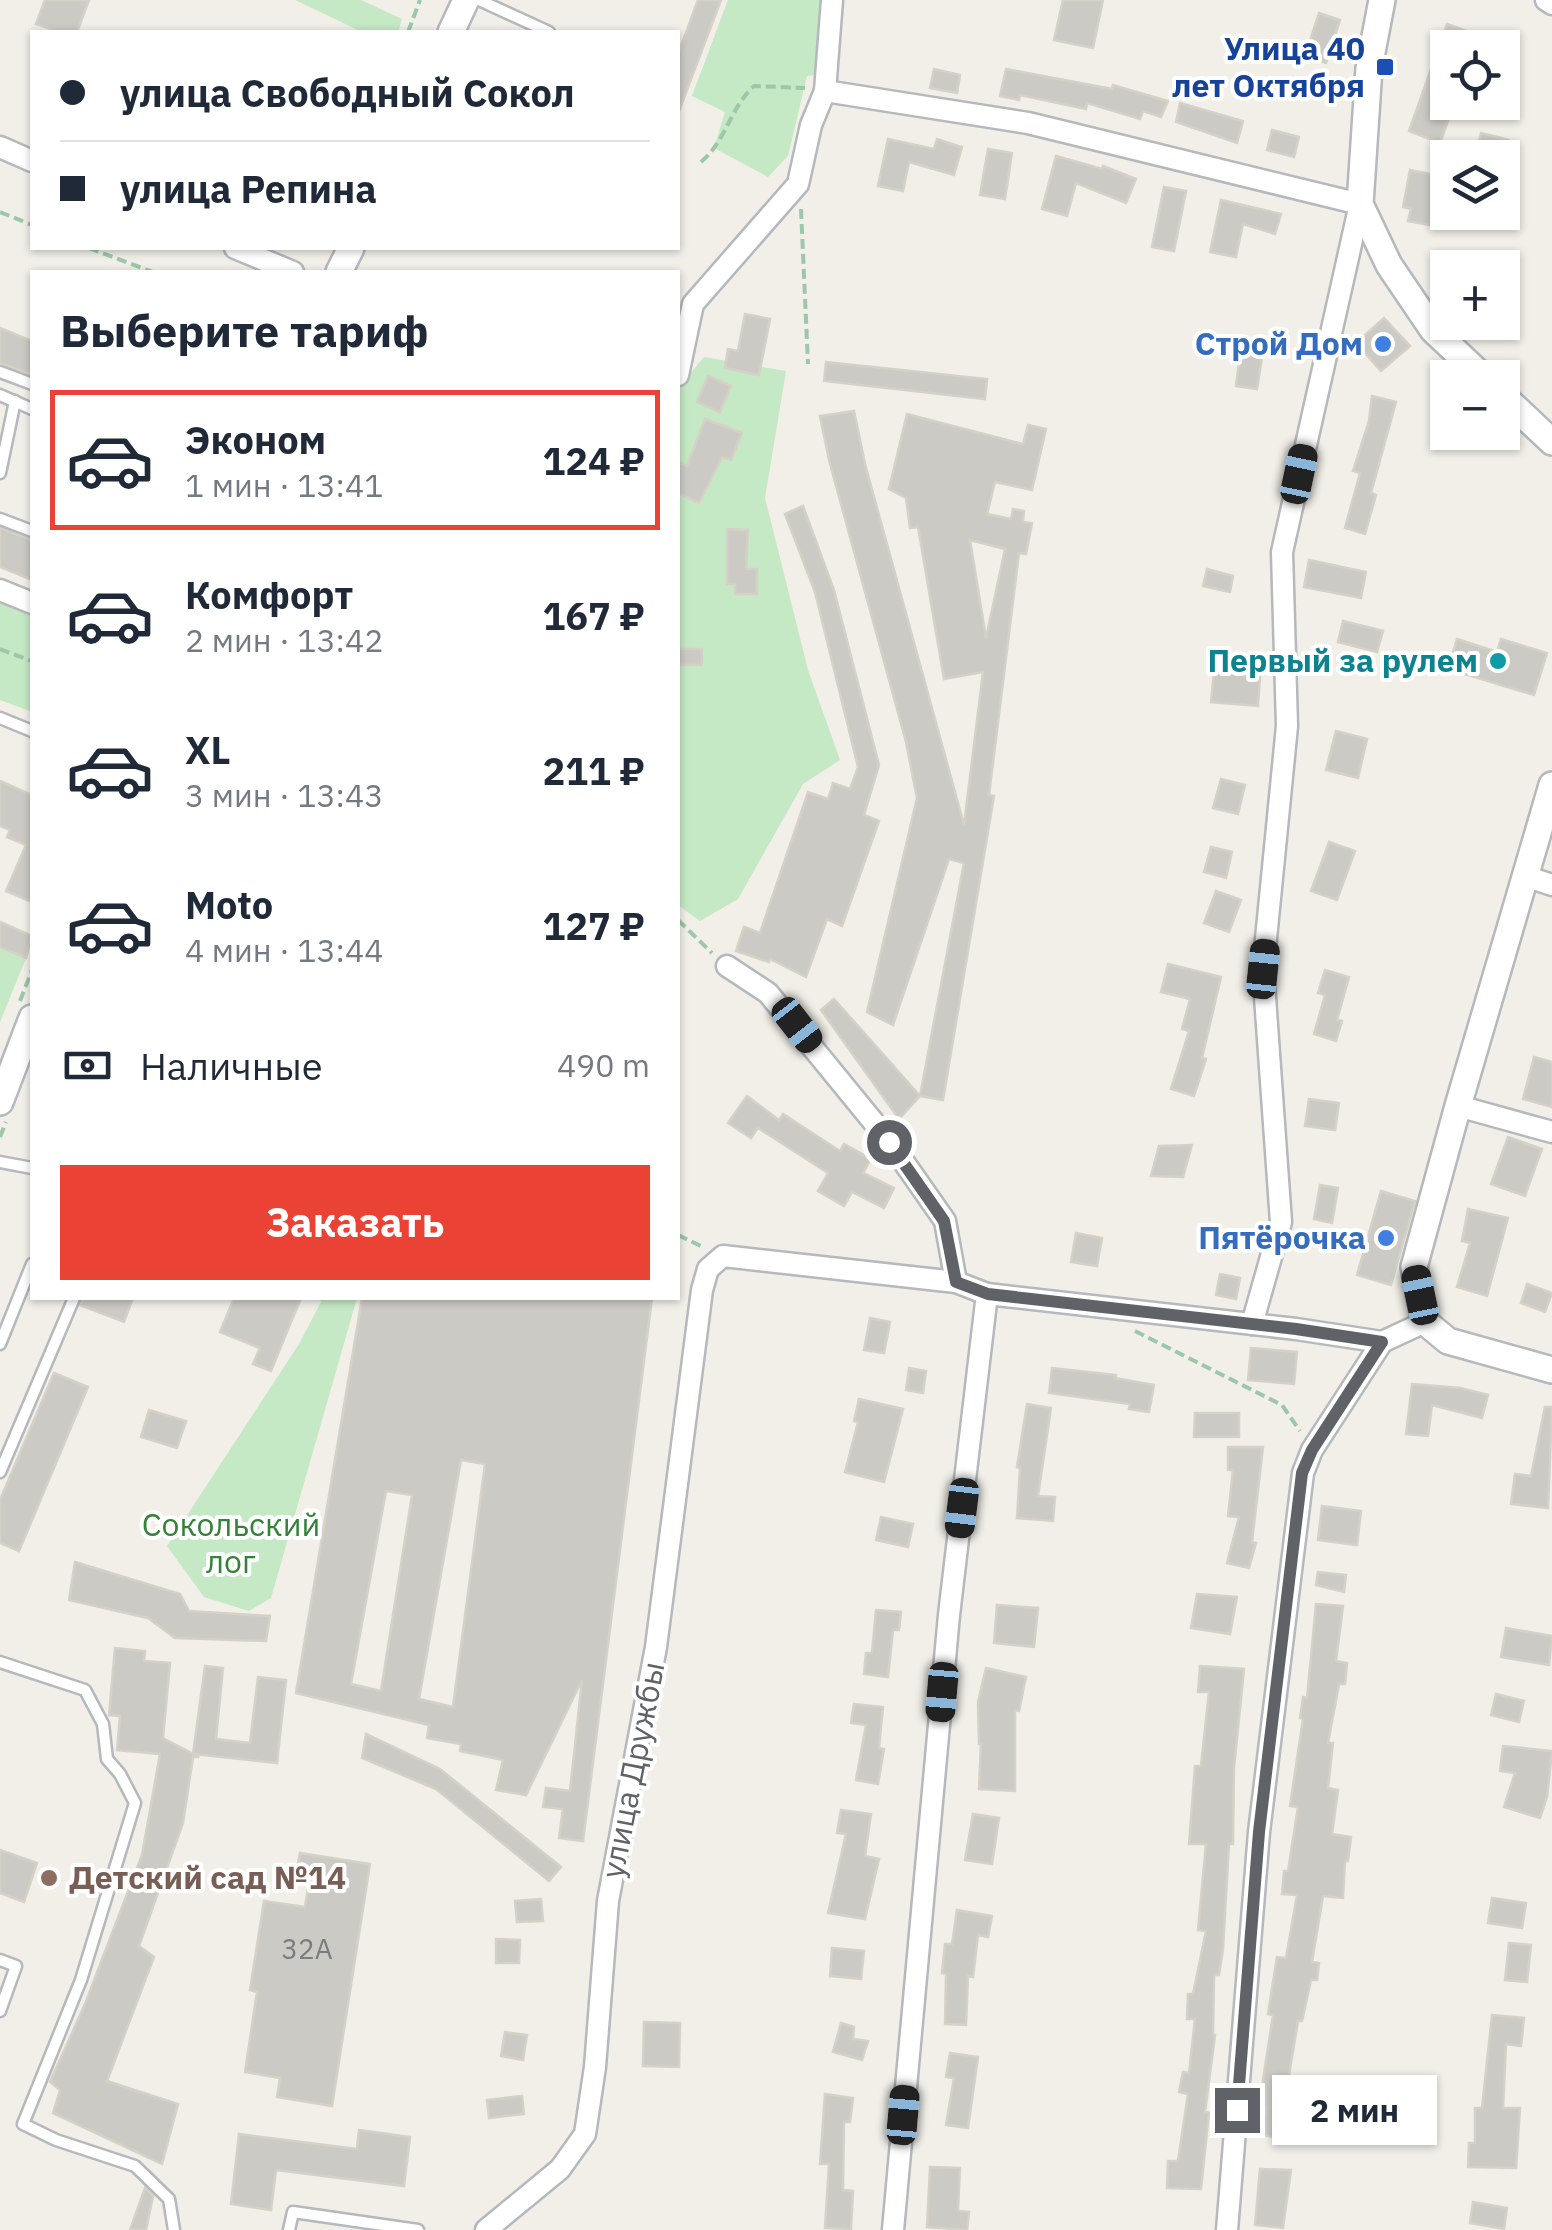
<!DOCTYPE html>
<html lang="ru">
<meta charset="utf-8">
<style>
body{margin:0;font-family:"IBM Plex Sans",sans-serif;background:#f6f6f7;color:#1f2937;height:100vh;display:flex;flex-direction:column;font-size:38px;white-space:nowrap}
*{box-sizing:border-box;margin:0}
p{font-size:32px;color:#747a83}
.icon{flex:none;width:55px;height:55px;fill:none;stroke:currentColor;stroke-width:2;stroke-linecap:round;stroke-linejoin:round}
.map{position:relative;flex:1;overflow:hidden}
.panel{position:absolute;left:30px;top:270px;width:650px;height:1030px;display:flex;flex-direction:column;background:#fff;border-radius:0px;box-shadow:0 2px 8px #0004}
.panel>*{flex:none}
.guide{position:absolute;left:30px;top:30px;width:650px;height:220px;border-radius:0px;box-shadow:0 2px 8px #0004;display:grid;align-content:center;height:220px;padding:0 30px;background:#fff}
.buttons{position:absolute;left:1430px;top:30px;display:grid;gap:20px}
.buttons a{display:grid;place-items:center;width:90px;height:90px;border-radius:0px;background:#fff;box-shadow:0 2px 8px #0004;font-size:50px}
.end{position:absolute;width:45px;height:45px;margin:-22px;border:12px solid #5f6368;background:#fff;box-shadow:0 0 0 5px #fff}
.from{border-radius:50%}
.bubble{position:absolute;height:70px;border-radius:0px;background:#fff;box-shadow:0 2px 8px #0004;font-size:32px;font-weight:700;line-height:70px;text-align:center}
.car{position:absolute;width:30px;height:60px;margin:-30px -15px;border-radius:12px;box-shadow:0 0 8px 2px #0007;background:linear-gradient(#222 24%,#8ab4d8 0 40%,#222 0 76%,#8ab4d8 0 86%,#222 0)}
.guide b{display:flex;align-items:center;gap:35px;height:95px;font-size:38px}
.guide b+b{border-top:2px solid #e0e1e3}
.guide i{width:25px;height:25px;background:#1f2937}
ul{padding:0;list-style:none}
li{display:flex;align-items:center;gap:30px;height:140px;margin:0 20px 15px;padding:0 10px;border:5px solid transparent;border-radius:0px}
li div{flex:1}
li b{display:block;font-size:38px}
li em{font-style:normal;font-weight:700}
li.current{border-color:#ea4335}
li>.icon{width:90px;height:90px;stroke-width:1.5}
h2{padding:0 30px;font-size:45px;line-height:120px}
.pay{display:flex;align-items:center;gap:25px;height:110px;padding:0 30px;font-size:38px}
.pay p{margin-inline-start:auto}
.button{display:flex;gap:20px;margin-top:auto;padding:20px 30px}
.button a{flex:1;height:115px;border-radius:0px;background:#ea4335;color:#fff;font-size:40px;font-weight:700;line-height:115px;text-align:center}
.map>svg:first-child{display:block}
.green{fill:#c5e8c5}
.building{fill:#cccac5;stroke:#d6d1c6;stroke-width:2.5;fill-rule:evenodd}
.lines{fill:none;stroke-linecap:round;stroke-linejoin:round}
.service-casing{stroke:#b5b8bc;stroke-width:15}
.minor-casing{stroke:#b5b8bc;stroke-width:25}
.tertiary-casing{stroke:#b5b8bc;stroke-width:30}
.path{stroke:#9cc7a9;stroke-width:4;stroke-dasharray:10 5;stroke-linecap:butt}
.service{stroke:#fff;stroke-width:10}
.minor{stroke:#fff;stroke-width:20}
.tertiary{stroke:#fff;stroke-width:25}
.route{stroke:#5f6368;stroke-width:12}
.transit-dot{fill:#1a4fb4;stroke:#fff;stroke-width:4}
.shop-dot{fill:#3f7fe0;stroke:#fff;stroke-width:4}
.culture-dot{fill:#0f9aa8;stroke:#fff;stroke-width:4}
.education-dot{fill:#8d6e63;stroke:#fff;stroke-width:4}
.labels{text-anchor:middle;stroke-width:8;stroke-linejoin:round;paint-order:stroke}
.number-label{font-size:28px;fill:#7a7d7f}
.transit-label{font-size:32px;font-weight:bold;fill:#164399;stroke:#fff;text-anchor:end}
.shop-label{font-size:32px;font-weight:bold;fill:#366cbe;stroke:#fff;text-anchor:end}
.culture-label{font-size:32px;font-weight:bold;fill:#0d838f;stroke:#fff;text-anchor:end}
.park-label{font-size:32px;fill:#348238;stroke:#fff}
.street-label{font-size:32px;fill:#5f6368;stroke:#fff}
.education-label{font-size:32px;font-weight:bold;fill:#785e54;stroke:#fff;text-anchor:start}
</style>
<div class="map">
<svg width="1552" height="2230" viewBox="0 0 1552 2230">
<rect width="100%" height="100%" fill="#f1efe8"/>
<!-- green -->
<g class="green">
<path d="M295 0H361L402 19 398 32H362Z"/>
<path d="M728 0H824L820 74 807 76 788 156 768 177 714 148 725 112 692 96Z"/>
<path d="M704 357 786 371 765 498 808 670 840 760 803 784 738 899 700 921 678 905V389Z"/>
<path d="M0 602 32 615V712L0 700Z"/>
<path d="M0 947 26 958 0 1022Z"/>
<path d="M319 1298H357L271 1598 249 1611 204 1597 167 1546 299 1344 321 1302Z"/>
</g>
<!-- building -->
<g class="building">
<path d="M45 0H89L77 32H59L36 24Z"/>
<path d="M698 0H721L679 111 678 54Z"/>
<path d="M1063 0H1103L1093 48 1054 40Z"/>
<path d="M1319 13 1340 20 1326 63 1305 56Z"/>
<path d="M1447 24 1478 35 1474 48H1448V102H1455L1440 143 1409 131Z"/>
<path d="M934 69 960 75 957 93 930 88Z"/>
<path d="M1006 69 1112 89 1113 85 1168 101 1161 117 1143 111 1140 119 1087 103 1086 109 1020 95 1019 100 1000 96Z"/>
<path d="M1180 103 1243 121 1237 143 1176 122Z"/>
<path d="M1272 130 1299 137 1294 157 1267 150Z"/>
<path d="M1481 133 1509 140 1504 158H1475Z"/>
<path d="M888 139 934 149 937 139 962 147 954 175 909 162 903 191 878 186Z"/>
<path d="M988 149 1012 153 1005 199 980 195Z"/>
<path d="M1056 156 1102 169 1103 166 1136 179 1126 203 1076 183 1067 216 1042 209Z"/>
<path d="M1410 170 1445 177 1435 226 1408 221 1411 209 1403 207Z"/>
<path d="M1164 187 1186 191 1174 251 1152 247Z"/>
<path d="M1221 200 1281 214 1275 234 1243 224 1236 257 1210 252Z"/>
<path d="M745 314 770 319 759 375 725 368 728 349 738 351Z"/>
<path d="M1384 318 1410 346 1381 371 1356 343Z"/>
<path d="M0 328 32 341V375L0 363Z"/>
<path d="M1240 354 1262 357 1257 389 1236 386Z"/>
<path d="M826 362 987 379 985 399 824 381Z"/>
<path d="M708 376 731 386 720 412 697 402Z"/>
<path d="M1372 396 1396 402 1371 493 1376 495 1365 534 1345 528 1360 473 1353 471 1369 421Z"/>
<path d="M854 411 865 464 964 825 983 672 944 679 918 527 910 528 906 498 889 489 907 414 1023 444 1028 425 1046 429 1032 490 995 482 987 514 1011 519 1013 509 1024 511 1023 522 1032 523 1026 554 1019 553 989 795 994 796 943 1100 920 1096 964 863 949 859 893 1025 867 1012 917 798 906 742 829 460 820 416ZM970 540 1005 549 986 638Z"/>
<path d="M705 419 742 433 731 460 722 457 699 503 678 493V462L687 466Z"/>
<path d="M803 506 834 590 879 765 864 815 879 821 842 926 827 919 806 977 770 959 769 962 736 951 744 927 760 933 808 792 828 799 833 783 850 789 858 767 815 592 785 514Z"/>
<path d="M0 528 32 540V580L0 567Z"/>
<path d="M727 529 748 530 746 569H757V594H735V584H727Z"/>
<path d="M1309 560 1366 572 1361 598 1304 587Z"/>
<path d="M1207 569 1233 576 1230 592 1203 586Z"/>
<path d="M1343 621 1383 631 1377 652 1338 642Z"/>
<path d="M1457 639 1497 652 1501 639 1547 653 1534 695 1448 669Z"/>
<rect x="678" y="649" width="24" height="16"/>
<path d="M1214 672 1260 677 1258 706 1211 702Z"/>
<path d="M1336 731 1367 739 1358 778 1326 770Z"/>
<path d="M1221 779 1245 785 1238 814 1213 808Z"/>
<path d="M0 781 32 795V902L6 891 26 845 7 837 10 830 0 826Z"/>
<path d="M1329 842 1355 851 1337 900 1311 891Z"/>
<path d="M1211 847 1232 852 1226 878 1204 872Z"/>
<path d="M1216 891 1241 900 1229 932 1204 923Z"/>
<path d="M0 922 32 936 26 958 0 947Z"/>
<path d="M1168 964 1221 977 1202 1058 1206 1059 1194 1096 1171 1089 1189 1031 1182 1029 1190 999 1161 992Z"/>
<path d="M1325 970 1349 977 1337 1020 1342 1021 1336 1041 1314 1034 1325 995 1318 993Z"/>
<path d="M834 999 920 1096 899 1119 821 1010Z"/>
<path d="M1534 1057 1552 1062V1107L1523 1099Z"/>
<path d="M747 1096 779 1120 783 1114 840 1151 844 1144 871 1159 863 1173 894 1188 884 1208 852 1192 844 1206 818 1191 828 1173 758 1128 751 1138 728 1123Z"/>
<path d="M1309 1099 1339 1103 1335 1130 1305 1126Z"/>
<path d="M1508 1137 1542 1149 1525 1196 1491 1184Z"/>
<path d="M1192 1145 1183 1177 1151 1176 1159 1146Z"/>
<path d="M1320 1185 1338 1188 1332 1223 1314 1219Z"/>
<path d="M1381 1191 1415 1201 1391 1285 1357 1275Z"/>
<path d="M1468 1209 1508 1218 1487 1296 1457 1287 1470 1243 1462 1241Z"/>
<path d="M1076 1233 1102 1238 1097 1266 1071 1262Z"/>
<path d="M1220 1274 1240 1278 1236 1299 1216 1295Z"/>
<path d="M1527 1284 1552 1293 1545 1312 1521 1303Z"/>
<path d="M83 1298H133L124 1322 80 1305Z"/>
<path d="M234 1298H301L271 1371 253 1364 260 1348 220 1332Z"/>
<path d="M362 1298H652L583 1841 559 1838 563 1809 543 1807 546 1788 570 1791 582 1680 526 1795 496 1790 503 1760 460 1751 461 1744 427 1738 429 1725 296 1693ZM461 1460 485 1464 453 1707 419 1699ZM386 1491 412 1495 381 1691 351 1684Z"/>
<path d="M870 1318 890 1322 884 1353 864 1350Z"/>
<path d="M1251 1348 1297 1352 1294 1384 1248 1380Z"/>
<path d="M909 1368 926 1371 923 1393 906 1390Z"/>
<path d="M1052 1368 1116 1375 1115 1378 1154 1385 1149 1412 1129 1409 1130 1404 1049 1393Z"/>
<path d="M54 1373 88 1387 19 1551 0 1543V1500Z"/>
<path d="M1412 1384 1460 1388 1488 1395 1482 1418 1432 1405 1428 1436 1406 1434Z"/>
<path d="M859 1399 903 1409 884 1482 845 1472 858 1422 854 1421Z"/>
<path d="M1027 1404 1051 1408 1038 1496 1055 1497 1053 1521 1017 1518 1020 1468 1017 1467Z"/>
<path d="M1545 1407H1552L1548 1508 1511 1504 1515 1474 1531 1476Z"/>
<path d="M149 1410 186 1421 177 1448 141 1437Z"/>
<path d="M1195 1413H1239V1437H1194Z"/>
<path d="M1228 1447H1263L1252 1542 1256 1543 1249 1568 1227 1563 1239 1517 1228 1516 1233 1470H1228Z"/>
<path d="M1322 1506 1361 1511 1357 1545 1318 1540Z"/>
<path d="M881 1517 913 1524 908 1547 876 1540Z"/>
<path d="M75 1562 180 1594 189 1611 270 1616 266 1641 175 1638 148 1618 69 1600Z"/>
<path d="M1318 1572 1346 1575 1344 1592 1316 1585Z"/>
<path d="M1197 1594 1237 1597 1230 1634 1191 1628Z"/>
<path d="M1316 1604 1343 1606 1336 1661 1347 1663 1345 1684H1339L1328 1743H1333L1328 1788 1338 1790 1332 1834 1351 1837 1348 1861H1345L1343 1898 1323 1896 1312 1962 1319 1963 1317 1980H1311L1302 2021H1298L1287 2087 1306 2090 1303 2113 1286 2110 1283 2138 1262 2135 1265 2107 1259 2106 1273 2015 1268 2014 1277 1957 1286 1958 1297 1895 1282 1894 1284 1871H1288L1298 1807 1290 1806 1303 1719 1300 1718 1303 1697 1307 1698Z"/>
<path d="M997 1605 1038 1608 1034 1647 994 1643Z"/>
<path d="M876 1610 901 1612 899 1630H893L888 1677 864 1674 866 1653H872Z"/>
<path d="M1506 1628 1552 1636 1549 1665 1501 1657Z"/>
<path d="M115 1648 145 1651 144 1661 170 1663 163 1738 199 1757H193L183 1823 139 1946 154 1957 107 2081 178 2104 162 2164 53 2113 60 2090 50 2082 85 2004 142 1855 160 1754 117 1750 120 1716 109 1715Z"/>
<path d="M205 1666 223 1668 216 1739 250 1743 258 1677 286 1680 277 1763 193 1754Z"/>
<path d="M1200 1666 1244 1669 1234 1768 1233 1844H1229L1223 1949 1219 1975H1214L1213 2035H1215L1205 2112 1209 2113 1201 2189 1167 2188 1168 2161H1178L1188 2094 1179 2092 1183 2072 1189 2073 1195 2019H1187L1188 1994H1193L1206 1931 1198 1930 1206 1844H1189L1195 1766H1201L1209 1692H1198Z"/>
<path d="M986 1668 1026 1677 1019 1711 1015 1710V1791L979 1789 981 1744H979L978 1702Z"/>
<path d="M1496 1694 1524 1701 1519 1722 1491 1715Z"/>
<path d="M854 1704 883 1707 879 1748 884 1749 878 1784 856 1780 866 1725 851 1723Z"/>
<path d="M366 1734 440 1769 561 1867 549 1881 436 1789 362 1758Z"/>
<path d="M1503 1746 1552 1751 1547 1797 1540 1818 1504 1807 1515 1773 1500 1771Z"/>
<path d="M841 1810 871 1814 865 1856 879 1859 865 1919 828 1913 846 1834 837 1833Z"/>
<path d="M973 1814 999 1818 992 1864 965 1860Z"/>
<path d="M0 1850 37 1863 24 1902 0 1893Z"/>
<path d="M300 1853 370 1864 332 2106 277 2097 280 2078 245 2072 257 1992 250 1990 264 1901 305 1907 311 1870 297 1868Z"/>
<path d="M1492 1898 1526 1903 1522 1928 1488 1923Z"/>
<path d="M541 1899 543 1921 517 1922 515 1901Z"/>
<path d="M957 1910 992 1916 988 1937 978 1935 973 1977 968 1976 966 2025 945 2024 946 1974 942 1973 945 1944H952Z"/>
<path d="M496 1939 520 1940 519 1963H496Z"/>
<path d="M1509 1943 1531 1945 1527 1982 1505 1980Z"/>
<path d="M832 1948 864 1951 861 1979 830 1976Z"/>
<path d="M1492 2015 1524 2018 1521 2046 1506 2044 1503 2108H1520L1516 2168 1468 2167 1469 2143H1475V2108H1482Z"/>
<path d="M644 2022 680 2023 679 2067 643 2066Z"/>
<path d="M841 2023 854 2027 853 2039 868 2041 862 2060 833 2052Z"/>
<path d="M505 2032 527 2035 523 2060 501 2056Z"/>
<path d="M950 2053 978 2057 968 2128 946 2125 954 2078 946 2077Z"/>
<path d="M825 2094 853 2098 850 2122H844L843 2190 853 2191 851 2229 825 2228 829 2164H820Z"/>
<path d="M522 2096 524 2114 489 2118 487 2100Z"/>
<path d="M359 2130 410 2137 404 2186 276 2170 271 2210 231 2204 239 2134 357 2149Z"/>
<path d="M930 2167 960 2168 958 2211 969 2212 967 2230 927 2227Z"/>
<path d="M1260 2169 1291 2170 1283 2228 1255 2225Z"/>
<path d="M145 2188 153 2196 146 2230H130Z"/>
<path d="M1473 2202 1507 2208 1504 2229 1470 2223Z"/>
</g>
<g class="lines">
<defs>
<g id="service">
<path d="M479 0 549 32"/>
<path d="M0 372 32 384"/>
<path d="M0 395 32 409"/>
<path d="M0 473 15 401"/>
<path d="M0 519 32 531"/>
<path d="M0 718 32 731"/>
<path d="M0 1162 32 1168"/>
<path d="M0 1344 32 1264"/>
<path d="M0 1472 74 1298"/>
<path d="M0 1662 85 1690 103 1724 107 1759 120 1774 135 1803 81 1980 23 2124 56 2140 135 2166 169 2199 174 2230"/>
<path d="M0 1960 16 1966 0 2011"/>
<path d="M289 2230 293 2212 418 2230"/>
</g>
<g id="minor">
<path d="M1546 0 1552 4"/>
<path d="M825 91 1028 123 1360 204 1282 552 1287 726 1263 969 1281 1222 1252 1324"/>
<path d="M0 147 32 161"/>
<path d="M235 248 293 272"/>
<path d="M678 375 693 304 798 184 811 125 825 91 832 0"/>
<path d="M0 590 32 603"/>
<path d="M1525 876 1552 885"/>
<path d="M727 966 768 993 889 1141 945 1221 956 1282"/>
<path d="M1458 1106 1552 1132"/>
<path d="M486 2230 560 2169 585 2134 595 2067 608 1901 656 1647 702 1290 708 1269 723 1256 956 1282 987 1294 1296 1329 1382 1342"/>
<path d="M893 2230 949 1615 987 1294"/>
<path d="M1227 2230 1259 1832 1303 1473 1312 1450 1382 1342 1425 1322"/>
</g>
<g id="tertiary">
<path d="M1382 0 1369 68 1360 204 1389 265 1433 330 1484 378"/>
<path d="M451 32 466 0"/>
<path d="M339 272 351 248"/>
<path d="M1502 395 1552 442"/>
<path d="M1552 785 1458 1106 1414 1267 1425 1322 1448 1341 1552 1370"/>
<path d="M0 1102 32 1018"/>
</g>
</defs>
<!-- service casing -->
<use href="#service" class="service-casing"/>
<!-- minor casing -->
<use href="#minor" class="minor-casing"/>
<!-- tertiary casing -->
<use href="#tertiary" class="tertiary-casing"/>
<!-- path -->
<g class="path">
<path d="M408 32 420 0"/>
<path d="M701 162C726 141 730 108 754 86L805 88"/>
<path d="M801 209 808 364"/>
<path d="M0 212 32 225"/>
<path d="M89 248 153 272"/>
<path d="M0 649 32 661"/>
<path d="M678 920 712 953"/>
<path d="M20 1001 32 970"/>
<path d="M0 1137 6 1122"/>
<path d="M678 1235 705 1248"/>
<path d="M1135 1331 1282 1405 1300 1431"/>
</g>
<!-- service -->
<use href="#service" class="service"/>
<!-- minor -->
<use href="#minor" class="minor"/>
<!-- tertiary -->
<use href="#tertiary" class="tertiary"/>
</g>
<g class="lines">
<!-- route -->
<path class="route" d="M889 1142 944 1221 956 1282 988 1294 1296 1329 1382 1342 1312 1450 1302 1473 1259 1832 1237 2110"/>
</g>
<!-- markers -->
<rect class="transit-dot" x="1375" y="57" width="20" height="20" rx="5"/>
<g class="shop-dot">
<circle cx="1383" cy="344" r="10"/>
<circle cx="1386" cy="1238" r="10"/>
</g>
<circle class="culture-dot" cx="1498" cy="661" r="10"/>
<circle class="education-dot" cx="49" cy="1878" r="10"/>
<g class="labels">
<!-- number labels -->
<g class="number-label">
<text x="307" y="1959">32А</text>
</g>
<!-- transit labels -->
<g class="transit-label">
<text x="1365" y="60">Улица 40<tspan x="1365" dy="37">лет Октября</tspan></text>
</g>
<!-- shop labels -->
<g class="shop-label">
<text x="1363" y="355">Строй Дом</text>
<text x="1366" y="1249">Пятёрочка</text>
</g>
<!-- culture labels -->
<g class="culture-label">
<text x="1478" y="672">Первый за рулем</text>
</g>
<!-- park labels -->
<g class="park-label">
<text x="231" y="1536">Сокольский<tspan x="231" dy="37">лог</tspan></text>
</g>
<!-- street labels -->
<g class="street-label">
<text transform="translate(633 1770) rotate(-79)" y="11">улица Дружбы</text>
</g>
<!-- education labels -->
<g class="education-label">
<text x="69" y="1889">Детский сад №14</text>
</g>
</g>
</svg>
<div class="buttons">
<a><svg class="icon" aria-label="locate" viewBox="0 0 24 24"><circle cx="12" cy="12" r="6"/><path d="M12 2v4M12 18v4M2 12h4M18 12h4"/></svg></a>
<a><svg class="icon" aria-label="layers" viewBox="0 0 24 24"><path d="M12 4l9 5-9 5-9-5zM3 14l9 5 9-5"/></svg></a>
<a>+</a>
<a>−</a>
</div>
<i class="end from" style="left:889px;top:1142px"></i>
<i class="end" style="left:1237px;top:2110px"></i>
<div class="bubble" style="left:1272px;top:2075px;width:165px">2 мин</div>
<i class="car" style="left:1299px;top:474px;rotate:12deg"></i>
<i class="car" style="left:1263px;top:969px;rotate:6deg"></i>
<i class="car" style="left:797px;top:1025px;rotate:142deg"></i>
<i class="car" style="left:1420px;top:1295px;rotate:348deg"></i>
<i class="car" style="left:962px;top:1508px;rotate:187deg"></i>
<i class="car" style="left:942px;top:1692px;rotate:185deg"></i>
<i class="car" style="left:903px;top:2115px;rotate:5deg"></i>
<div class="guide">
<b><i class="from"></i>улица Свободный Сокол</b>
<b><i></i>улица Репина</b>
</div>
<section class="panel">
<h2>Выберите тариф</h2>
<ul>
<li class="current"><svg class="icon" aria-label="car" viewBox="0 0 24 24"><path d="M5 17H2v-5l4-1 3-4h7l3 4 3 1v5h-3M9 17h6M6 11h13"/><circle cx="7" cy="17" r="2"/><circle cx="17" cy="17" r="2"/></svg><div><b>Эконом</b><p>1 мин · 13:41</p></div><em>124 ₽</em></li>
<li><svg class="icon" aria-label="car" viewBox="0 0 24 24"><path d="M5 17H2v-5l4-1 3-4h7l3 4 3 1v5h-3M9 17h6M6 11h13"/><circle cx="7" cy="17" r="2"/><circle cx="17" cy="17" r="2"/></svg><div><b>Комфорт</b><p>2 мин · 13:42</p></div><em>167 ₽</em></li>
<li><svg class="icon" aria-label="car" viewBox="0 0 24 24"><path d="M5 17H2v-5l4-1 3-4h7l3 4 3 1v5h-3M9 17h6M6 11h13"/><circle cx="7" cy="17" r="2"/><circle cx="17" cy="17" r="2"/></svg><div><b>XL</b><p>3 мин · 13:43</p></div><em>211 ₽</em></li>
<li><svg class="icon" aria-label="car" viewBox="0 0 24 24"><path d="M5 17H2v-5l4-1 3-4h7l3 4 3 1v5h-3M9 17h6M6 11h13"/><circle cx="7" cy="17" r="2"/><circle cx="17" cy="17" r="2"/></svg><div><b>Moto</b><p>4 мин · 13:44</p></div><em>127 ₽</em></li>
</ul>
<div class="pay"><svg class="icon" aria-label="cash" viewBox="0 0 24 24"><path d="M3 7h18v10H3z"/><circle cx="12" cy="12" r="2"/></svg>Наличные<p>490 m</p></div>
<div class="button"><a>Заказать</a></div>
</section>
</div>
